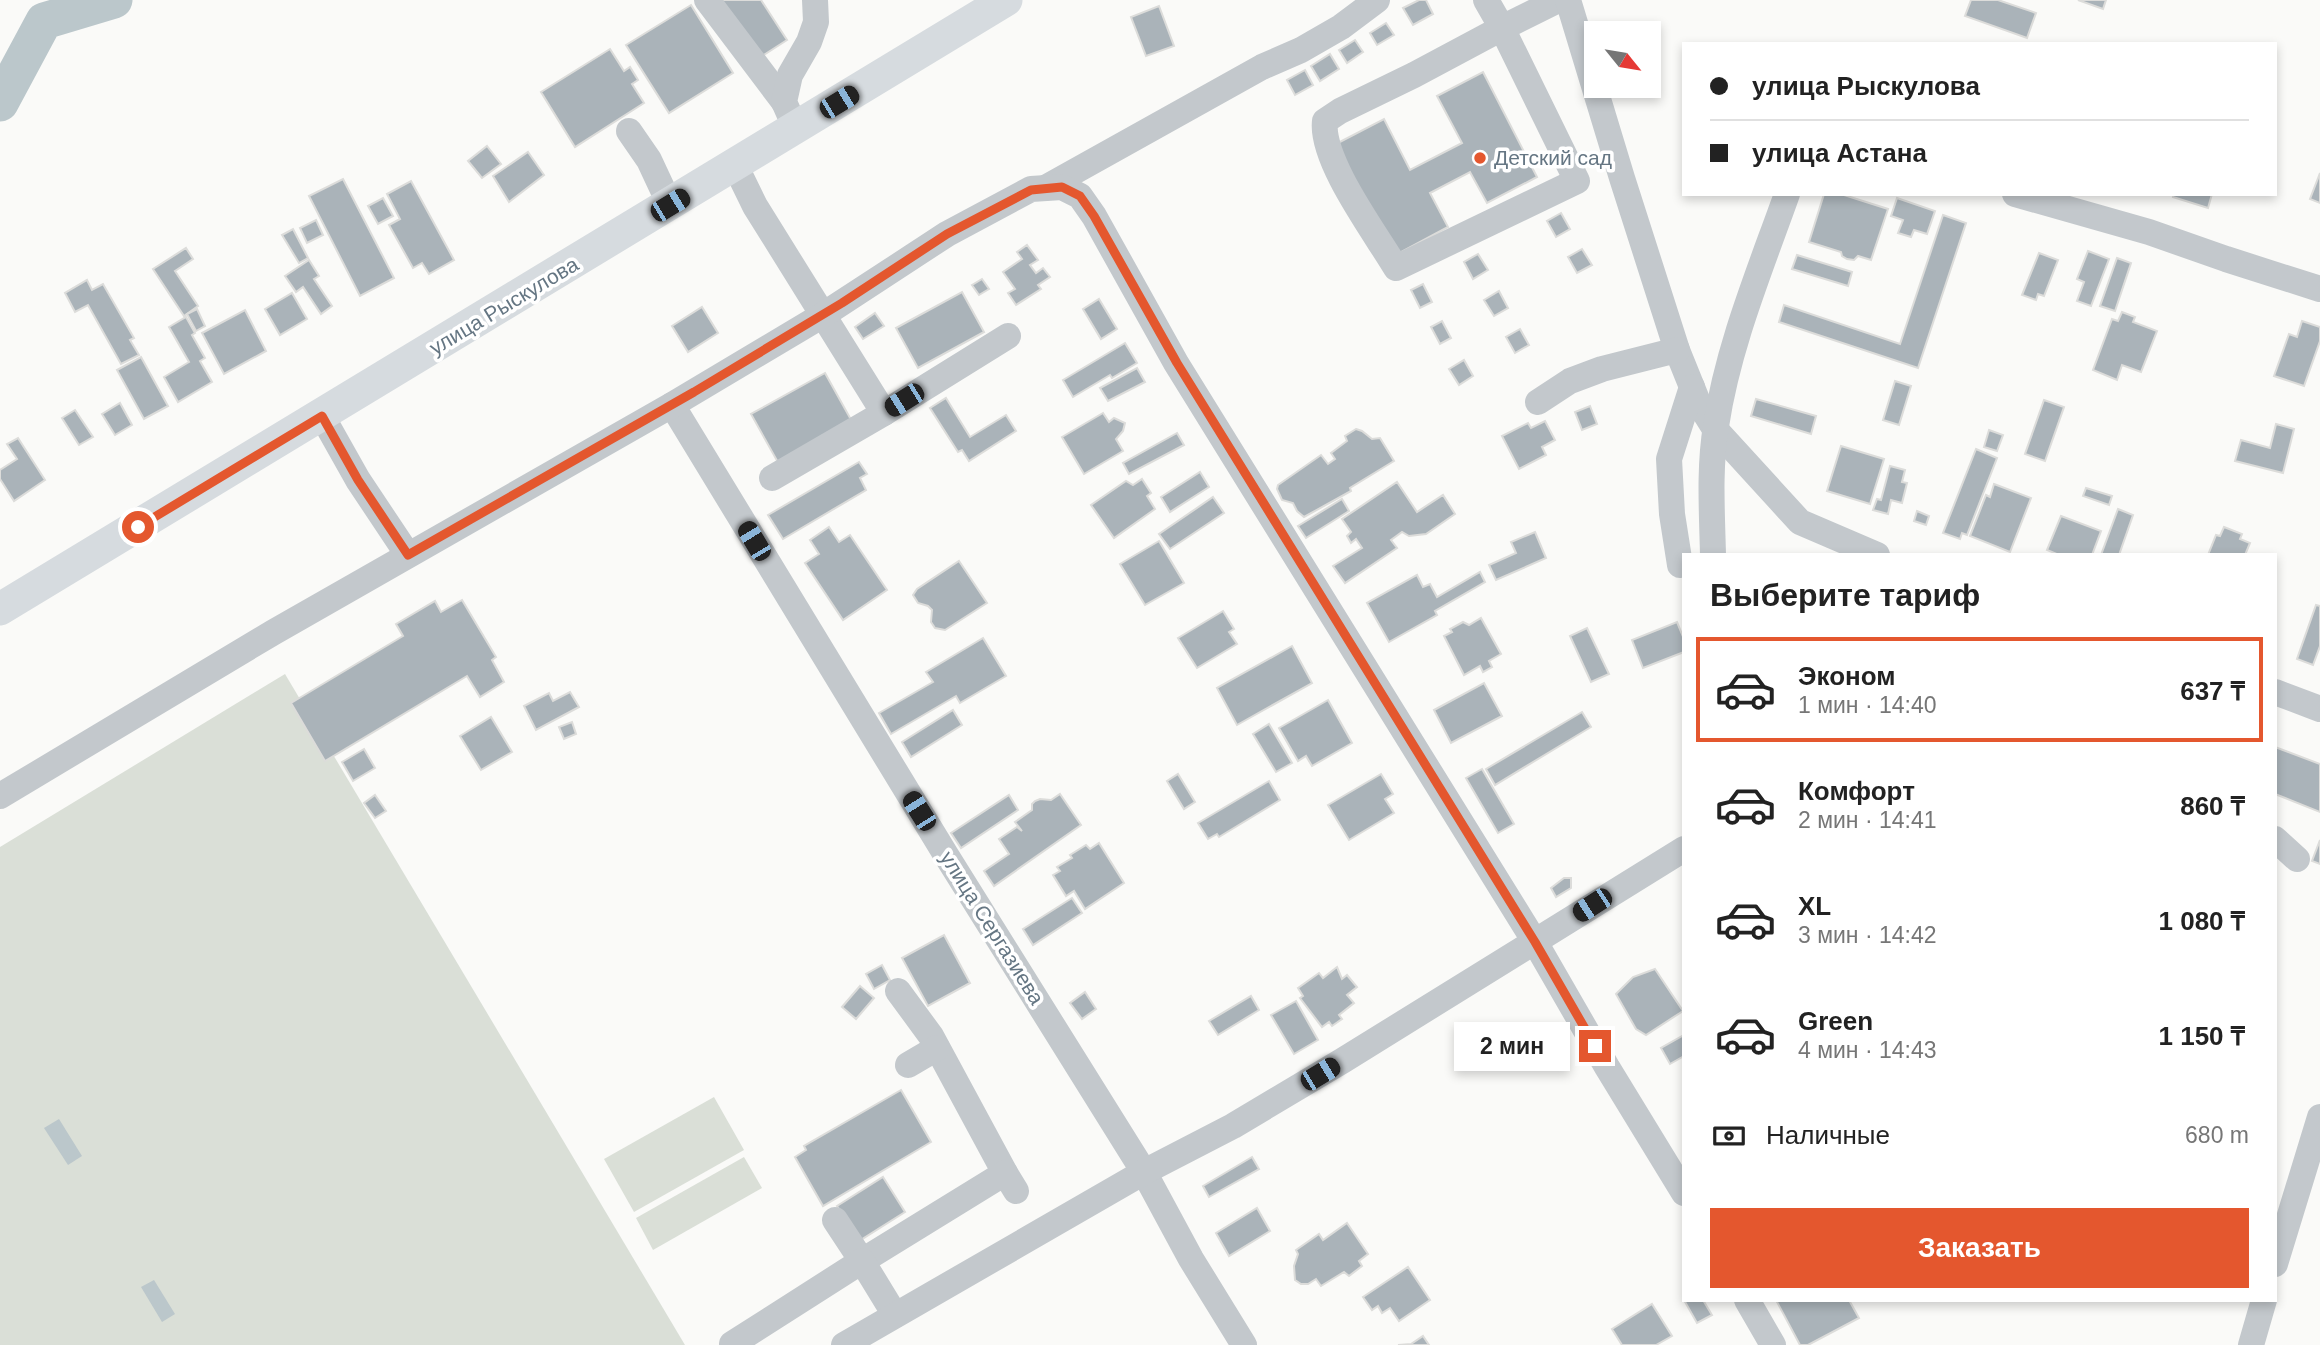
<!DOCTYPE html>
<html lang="ru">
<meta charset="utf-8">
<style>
body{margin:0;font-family:Helvetica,sans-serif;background:#f6f6f6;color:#222;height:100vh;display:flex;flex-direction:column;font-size:26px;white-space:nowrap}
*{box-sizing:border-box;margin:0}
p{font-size:23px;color:#767676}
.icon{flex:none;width:38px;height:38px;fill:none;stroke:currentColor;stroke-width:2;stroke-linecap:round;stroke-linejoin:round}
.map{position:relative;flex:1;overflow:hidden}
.side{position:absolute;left:1682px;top:553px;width:595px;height:749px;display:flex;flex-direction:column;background:#fff;border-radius:0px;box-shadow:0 4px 10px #0003}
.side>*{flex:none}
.banner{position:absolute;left:1682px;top:42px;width:595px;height:154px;border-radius:0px;box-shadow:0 4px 10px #0003;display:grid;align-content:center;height:154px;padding:0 28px;background:#fff}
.needle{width:46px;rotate:120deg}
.controls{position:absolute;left:1584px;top:21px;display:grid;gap:14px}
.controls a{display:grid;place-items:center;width:77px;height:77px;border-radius:0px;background:#fff;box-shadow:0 4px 10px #0003;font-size:35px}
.end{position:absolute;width:32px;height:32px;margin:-16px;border:9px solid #e4572e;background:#fff;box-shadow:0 0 0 4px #fff}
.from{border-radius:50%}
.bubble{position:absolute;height:49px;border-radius:0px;background:#fff;box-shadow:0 4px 10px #0003;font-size:23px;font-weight:800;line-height:49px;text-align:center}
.car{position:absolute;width:21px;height:42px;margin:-21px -10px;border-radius:9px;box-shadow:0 0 5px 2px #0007;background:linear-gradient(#222 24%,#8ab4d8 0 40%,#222 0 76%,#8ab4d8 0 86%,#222 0)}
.banner b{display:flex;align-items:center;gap:24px;height:66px;font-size:26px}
.banner b+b{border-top:2px solid #e0e0e0}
.banner i{width:18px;height:18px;background:#222}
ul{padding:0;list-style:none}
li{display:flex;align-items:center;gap:21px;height:105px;margin:0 14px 10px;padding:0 14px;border:4px solid transparent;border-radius:0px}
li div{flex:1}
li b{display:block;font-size:26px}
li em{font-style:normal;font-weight:800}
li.on{border-color:#e4572e}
li>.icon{width:63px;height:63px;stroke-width:1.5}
h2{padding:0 28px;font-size:32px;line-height:84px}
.pay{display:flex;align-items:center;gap:18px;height:77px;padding:0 28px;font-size:26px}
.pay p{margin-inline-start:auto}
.primary-button{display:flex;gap:14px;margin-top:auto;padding:14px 28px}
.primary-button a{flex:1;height:80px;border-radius:0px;background:#e4572e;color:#fff;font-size:28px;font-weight:800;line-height:80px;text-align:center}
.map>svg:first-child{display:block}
.green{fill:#dadfd7}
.water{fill:#bbc7cb}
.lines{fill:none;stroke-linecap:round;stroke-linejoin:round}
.river{stroke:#bbc7cb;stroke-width:37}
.building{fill:#aab3b9;stroke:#dcdcda;stroke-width:2}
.minor{stroke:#c3c8cc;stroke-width:26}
.major{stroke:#d6dbdf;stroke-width:33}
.route{stroke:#e4572e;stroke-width:9}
.poi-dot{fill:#e4572e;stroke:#fff;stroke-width:2.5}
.labels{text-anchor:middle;stroke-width:7;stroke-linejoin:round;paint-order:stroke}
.poi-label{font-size:21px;fill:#657683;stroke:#fff;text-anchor:start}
.street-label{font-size:21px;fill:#657683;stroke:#fff}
</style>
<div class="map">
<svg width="2320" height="1345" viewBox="0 0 2320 1345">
<rect width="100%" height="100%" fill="#fafaf8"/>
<!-- green -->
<g class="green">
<path d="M285 674 685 1345H0V847Z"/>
<path d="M714 1097 744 1150 634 1212 604 1159Z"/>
<path d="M744 1157 762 1188 653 1250 636 1218Z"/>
</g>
<!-- water -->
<g class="water">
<path d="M59 1119 82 1156 68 1165 44 1128Z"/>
<path d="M154 1280 175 1314 162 1322 141 1287Z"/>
</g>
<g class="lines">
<!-- river -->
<path class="river" d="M0 103 44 21 114 0"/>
</g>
<!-- building -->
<g class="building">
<path d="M721 0H761L787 40 759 58Z"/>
<path d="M1419 0H1426L1433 14 1413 25 1403 8Z"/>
<path d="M1971 0H1998L2036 13 2027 38 1965 16Z"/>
<path d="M2078 0H2106L2103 9Z"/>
<path d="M691 5 733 73 669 113 626 45Z"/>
<path d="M1159 6 1174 46 1146 56 1131 17Z"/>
<path d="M1386 23 1394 35 1377 45 1370 33Z"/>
<path d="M1355 40 1363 52 1347 63 1339 50Z"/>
<path d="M610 49 624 71 630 67 638 80 632 84 644 103 575 147 541 92Z"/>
<path d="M1330 54 1339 69 1320 81 1311 66Z"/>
<path d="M1305 70 1313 85 1295 95 1287 80Z"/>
<path d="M1483 72 1537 177 1487 203 1470 172 1430 193 1448 227 1390 258 1332 146 1384 119 1410 170 1462 143 1437 96Z"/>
<path d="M487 146 501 164 482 178 468 161Z"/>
<path d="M528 152 544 175 509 202 493 176Z"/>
<path d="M2320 173V203L2310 199Z"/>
<path d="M343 179 394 278 360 296 309 196Z"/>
<path d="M411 181 454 260 429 274 422 263 413 268 389 225 400 219 387 194Z"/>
<path d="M1824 194H1841L1888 209 1871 260 1858 256 1854 260 1847 259 1842 256 1841 252 1809 242Z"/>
<path d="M2174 194H2212L2208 208 2173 197Z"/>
<path d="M383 198 393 216 378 224 368 206Z"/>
<path d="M1897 198 1935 211 1927 234 1914 230 1911 237 1898 233 1903 220 1891 216Z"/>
<path d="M1561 213 1570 229 1556 237 1547 221Z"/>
<path d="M1943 215 1966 223 1918 368 1779 322 1784 305 1900 344Z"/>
<path d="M316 220 323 235 307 243 300 228Z"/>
<path d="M293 229 308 258 299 263 282 235Z"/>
<path d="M1027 245 1038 260 1030 265 1036 273 1043 268 1050 277 1038 285 1041 289 1016 305 1008 293 1015 289 1003 272 1022 259 1017 252Z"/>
<path d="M186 248 193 259 175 271 198 306 184 316 153 269Z"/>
<path d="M1582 249 1592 265 1577 273 1568 257Z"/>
<path d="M2088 251 2109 259 2091 306 2077 301 2084 282 2077 279Z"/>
<path d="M2039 253 2058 260 2044 296 2038 294 2036 300 2022 295Z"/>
<path d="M1478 254 1488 270 1473 279 1464 262Z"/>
<path d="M1797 255 1852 272 1848 286 1792 269Z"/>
<path d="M2117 258 2131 263 2115 311 2100 306Z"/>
<path d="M309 260 319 276 314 279 332 306 321 314 303 287 296 292 285 276Z"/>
<path d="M982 279 989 289 979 295 972 285Z"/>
<path d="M87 280 92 290 103 284 134 338 130 340 139 355 121 364 88 305 75 312 65 293Z"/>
<path d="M1423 284 1432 302 1420 308 1411 290Z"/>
<path d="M1499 291 1508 308 1494 316 1484 300Z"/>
<path d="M962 292 984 332 918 368 896 328Z"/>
<path d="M292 293 307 319 280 335 265 309Z"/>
<path d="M1099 299 1117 329 1101 339 1083 309Z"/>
<path d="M702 307 718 333 688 352 672 326Z"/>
<path d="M197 309 205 326 196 331 187 314Z"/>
<path d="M245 310 266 351 224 374 202 333Z"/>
<path d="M2122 312 2135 317 2133 322 2157 331 2141 372 2122 365 2117 380 2093 370 2112 319 2118 321Z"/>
<path d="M875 313 884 326 863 339 855 327Z"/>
<path d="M186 317 195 333 192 335 205 358 200 361 212 382 178 402 164 377 189 362 169 327Z"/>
<path d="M1442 321 1451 338 1440 344 1431 327Z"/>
<path d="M2302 321 2320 327V341L2304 386 2274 376 2289 334 2297 337Z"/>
<path d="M1520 329 1529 345 1515 353 1506 337Z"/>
<path d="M1125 343 1137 363 1112 378 1110 375 1073 397 1063 380Z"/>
<path d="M141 357 168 406 144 419 117 370Z"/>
<path d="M1464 360 1473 376 1459 385 1449 369Z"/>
<path d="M1137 368 1145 382 1108 401 1100 388Z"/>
<path d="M825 373 854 425 780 466 751 414Z"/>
<path d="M1895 381 1911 386 1899 425 1883 420Z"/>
<path d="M946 398 970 437 1006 415 1016 431 969 461 962 450 958 452 930 408Z"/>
<path d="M1756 399 1816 416 1811 434 1751 416Z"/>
<path d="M2044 400 2064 407 2045 461 2025 454Z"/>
<path d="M120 403 132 425 115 435 102 414Z"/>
<path d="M1590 406 1597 424 1582 430 1575 412Z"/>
<path d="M75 410 93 437 79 445 62 418Z"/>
<path d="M1103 413 1109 422 1114 418 1125 423 1123 431 1116 439 1123 451 1084 474 1062 437Z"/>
<path d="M1545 421 1555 440 1542 447 1546 455 1519 469 1502 436 1528 423 1531 428Z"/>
<path d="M2276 424 2294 429 2283 473 2235 461 2241 440 2270 448Z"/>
<path d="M1356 429 1362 431 1372 439 1380 438 1394 461 1350 488 1351 491 1304 517 1297 511 1293 503 1282 500 1277 489 1278 485 1321 455 1328 464 1335 459 1331 453 1347 441 1345 436Z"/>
<path d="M1989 430 2003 435 1997 451 1984 447Z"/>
<path d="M1177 433 1184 445 1129 474 1123 463Z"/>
<path d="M18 438 45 480 14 501 0 479V470L17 459 7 444Z"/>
<path d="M1841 446 1884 459 1870 504 1827 491Z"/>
<path d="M1976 449 1997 458 1967 535 1962 533 1960 539 1943 533Z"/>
<path d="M859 462 867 474 860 478 866 490 783 539 768 515Z"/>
<path d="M1890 466 1905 470 1902 482 1907 483 1902 503 1891 500 1888 514 1873 510 1877 499 1881 500Z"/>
<path d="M1200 472 1209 487 1170 512 1161 497Z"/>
<path d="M1142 479 1151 493 1147 496 1155 509 1114 538 1091 505 1126 481 1133 485Z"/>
<path d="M1397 482 1417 512 1443 495 1455 514 1426 534 1409 536 1402 532 1391 540 1397 548 1345 583 1333 566 1362 548 1356 539 1351 543 1347 536 1351 532 1342 519Z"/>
<path d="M1994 484 2031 498 2010 552 1970 536 1986 495 1990 497Z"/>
<path d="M2086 488 2112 496 2109 505 2083 496Z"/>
<path d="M1213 497 1224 513 1170 549 1159 534Z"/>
<path d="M1342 499 1349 511 1306 538 1298 526Z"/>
<path d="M2118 509 2133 515 2119 555H2101Z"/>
<path d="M1917 511 1929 516 1926 525 1914 521Z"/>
<path d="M2061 516 2101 531 2092 555H2059L2047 550Z"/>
<path d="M829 527 839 542 850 535 887 590 843 620 805 563 819 554 810 540Z"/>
<path d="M2224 527 2242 534 2240 539 2250 543 2245 555H2208L2216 535 2220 536Z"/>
<path d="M1535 532 1546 558 1496 580 1489 565 1516 553 1511 542Z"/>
<path d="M1159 541 1184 583 1145 605 1120 564Z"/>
<path d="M959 561 987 603 945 630 935 628 931 622 932 610 928 606 918 603 913 595 917 589Z"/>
<path d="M1480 572 1485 582 1435 611 1437 615 1389 642 1367 603 1417 575 1423 587 1430 584 1437 597Z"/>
<path d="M462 600 496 657 492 660 504 682 480 697 467 676 325 761 291 703 403 636 396 624 435 601 441 612Z"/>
<path d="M2316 605 2320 606V646L2313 665 2297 659Z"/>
<path d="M1223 611 1234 629 1229 632 1237 644 1197 668 1178 638Z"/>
<path d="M1481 618 1501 654 1489 661 1492 667 1483 672 1480 666 1464 675 1444 636 1452 632 1450 629 1463 622 1469 625Z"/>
<path d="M1677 622 1684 639V652L1643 668 1632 640Z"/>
<path d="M1587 628 1609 674 1591 682 1570 636Z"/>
<path d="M983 638 1006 676 960 703 956 696 891 734 879 713 933 682 926 672Z"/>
<path d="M1292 646 1312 683 1237 725 1217 688Z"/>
<path d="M1484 683 1502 716 1451 743 1434 710Z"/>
<path d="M570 692 579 707 536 730 524 706 549 693 553 701Z"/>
<path d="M1328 700 1352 743 1312 766 1306 756 1298 761 1279 728Z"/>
<path d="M953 710 962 725 911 757 902 742Z"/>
<path d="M1582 712 1591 727 1495 785 1486 769Z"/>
<path d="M491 717 512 752 481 770 460 736Z"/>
<path d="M572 722 576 734 564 739 559 727Z"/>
<path d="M1269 724 1292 763 1276 772 1253 734Z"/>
<path d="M2275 747 2320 764V812L2275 794Z"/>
<path d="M364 749 375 768 353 781 342 762Z"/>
<path d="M1482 769 1514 824 1498 833 1466 778Z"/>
<path d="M1178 774 1195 802 1184 809 1167 781Z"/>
<path d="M1381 774 1393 794 1385 799 1394 813 1349 840 1328 805Z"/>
<path d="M1269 781 1280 800 1219 837 1217 834 1208 839 1198 823Z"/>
<path d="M1060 794 1081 825 994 886 984 871 1009 854 999 839 1017 827 1022 831 1015 822 1032 810V804L1035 801 1040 799 1051 800Z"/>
<path d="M375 795 386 811 375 818 364 803Z"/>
<path d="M1009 795 1018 810 961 848 951 833Z"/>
<path d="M2320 840V864L2312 861Z"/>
<path d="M1099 843 1124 883 1085 909 1074 891 1066 896 1053 875 1060 871 1057 867 1072 858 1070 855 1086 845 1090 849Z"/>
<path d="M1564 878H1571V888L1556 897 1551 888Z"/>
<path d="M1072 898 1082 913 1033 945 1023 929Z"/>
<path d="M944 935 970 983 928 1006 902 958Z"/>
<path d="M882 965 890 980 874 989 866 974Z"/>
<path d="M1337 967 1342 979 1347 975 1357 987 1347 995 1354 1003 1339 1015 1342 1019 1332 1026 1329 1022 1322 1027 1300 998 1303 996 1298 988 1319 973 1323 978Z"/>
<path d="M1655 969 1683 1011 1646 1035 1636 1029 1616 994 1633 977Z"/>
<path d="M860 986 874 998 856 1019 842 1007Z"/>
<path d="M1085 992 1096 1009 1082 1019 1070 1003Z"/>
<path d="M1251 996 1259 1010 1218 1035 1209 1021Z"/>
<path d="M1296 1001 1318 1040 1294 1054 1271 1015Z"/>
<path d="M1684 1035V1056L1670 1064 1661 1048Z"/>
<path d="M901 1090 931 1142 823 1206 795 1157 806 1150 804 1146Z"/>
<path d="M1252 1157 1259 1169 1209 1197 1203 1186Z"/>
<path d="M883 1177 905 1212 859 1241 837 1206Z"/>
<path d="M1257 1208 1270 1231 1229 1256 1216 1233Z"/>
<path d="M1347 1223 1368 1254 1359 1261 1362 1266 1349 1276 1344 1272 1321 1286 1316 1279 1308 1284H1301L1295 1280 1294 1266 1298 1254 1296 1250 1319 1234 1323 1240Z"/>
<path d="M1408 1267 1430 1300 1399 1321 1390 1308 1382 1313 1378 1306 1372 1310 1363 1297Z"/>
<path d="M1684 1300H1703L1712 1315 1697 1323Z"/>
<path d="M1776 1300H1849L1859 1318 1808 1345H1800Z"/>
<path d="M1652 1304 1672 1336 1656 1345H1622L1612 1329Z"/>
<path d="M1423 1336 1429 1345H1398L1411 1344Z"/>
</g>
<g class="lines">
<!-- minor -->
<g class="minor">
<path d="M707 0 784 102"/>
<path d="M1486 0 1502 28 1577 181 1396 268C1376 234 1320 160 1325 121L1340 111 1414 75 1502 28 1558 0"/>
<path d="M1568 0 1622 178 1677 350 1698 402 1715 429 1800 522 1877 555"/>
<path d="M796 129 784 102 790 75 809 42 816 22 815 0"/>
<path d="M629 131 649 160 670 205"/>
<path d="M735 165 755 206 884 413 1008 336"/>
<path d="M1045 188 1262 67 1301 50 1341 27 1377 0"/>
<path d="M2015 194 2149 232 2226 259 2320 289"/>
<path d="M1538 402 1570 381 1602 369 1677 350"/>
<path d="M672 405 946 855 1144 1172 1191 1259 1244 1345"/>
<path d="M322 416 358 480 408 555"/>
<path d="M772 478 884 413"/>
<path d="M1713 555C1712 512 1709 468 1716 426 1728 346 1760 270 1787 194"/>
<path d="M1680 565 1672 514 1669 459 1692 387"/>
<path d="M2275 692 2320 709"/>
<path d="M0 796 274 632 672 405 823 315 947 234 1031 189 1062 187 1080 196 1094 216 1176 363 1535 942 1607 1067 1684 1193"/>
<path d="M2275 839 2297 859"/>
<path d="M898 991 931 1036 1005 1173"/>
<path d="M908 1065 937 1048"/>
<path d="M835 1220 862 1261 1005 1173 1016 1191"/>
<path d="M2275 1264 2320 1117"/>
<path d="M1747 1300 1773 1345"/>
<path d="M732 1344 862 1261 895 1315"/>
<path d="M844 1345 1144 1172 1233 1126 1342 1061 1684 849"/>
<path d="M2251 1345 2264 1300"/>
</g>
<!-- major -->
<path class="major" d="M0 609 1006 0"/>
</g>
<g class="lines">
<!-- route -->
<path class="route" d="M138 527 322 416 358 480 408 555 694 392 842 303 947 234 1031 190 1062 187 1080 196 1094 216 1177 363 1535 942 1595 1046"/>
</g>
<!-- markers -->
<circle class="poi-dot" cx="1480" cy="158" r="7"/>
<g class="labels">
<!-- poi labels -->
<g class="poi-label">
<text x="1494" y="165">Детский сад</text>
</g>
<!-- street labels -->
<g class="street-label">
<text transform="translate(504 306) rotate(-31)" y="7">улица Рыскулова</text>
<text transform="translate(992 928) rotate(58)" y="7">улица Сергазиева</text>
</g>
</g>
</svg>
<div class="controls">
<a><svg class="needle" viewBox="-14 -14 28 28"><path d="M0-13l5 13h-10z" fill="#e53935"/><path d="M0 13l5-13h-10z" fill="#767676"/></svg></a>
</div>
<i class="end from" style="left:138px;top:527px"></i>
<i class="end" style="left:1595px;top:1046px"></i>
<div class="bubble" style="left:1454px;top:1022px;width:116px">2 мин</div>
<i class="car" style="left:839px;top:102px;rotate:59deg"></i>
<i class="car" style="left:670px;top:205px;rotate:59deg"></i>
<i class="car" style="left:904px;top:400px;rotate:238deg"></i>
<i class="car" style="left:754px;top:541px;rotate:329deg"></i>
<i class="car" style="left:919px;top:811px;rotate:328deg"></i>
<i class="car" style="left:1592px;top:905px;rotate:237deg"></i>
<i class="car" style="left:1320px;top:1074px;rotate:59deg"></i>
<div class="banner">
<b><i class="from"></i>улица Рыскулова</b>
<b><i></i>улица Астана</b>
</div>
<section class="side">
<h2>Выберите тариф</h2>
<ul>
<li class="on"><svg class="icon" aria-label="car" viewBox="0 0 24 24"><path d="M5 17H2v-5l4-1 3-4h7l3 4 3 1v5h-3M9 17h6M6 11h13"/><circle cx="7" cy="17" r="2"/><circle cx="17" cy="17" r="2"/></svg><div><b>Эконом</b><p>1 мин · 14:40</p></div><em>637 ₸</em></li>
<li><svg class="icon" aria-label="car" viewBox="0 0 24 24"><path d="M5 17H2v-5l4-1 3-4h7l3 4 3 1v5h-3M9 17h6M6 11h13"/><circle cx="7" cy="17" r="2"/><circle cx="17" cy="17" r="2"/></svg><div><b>Комфорт</b><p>2 мин · 14:41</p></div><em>860 ₸</em></li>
<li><svg class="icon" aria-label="car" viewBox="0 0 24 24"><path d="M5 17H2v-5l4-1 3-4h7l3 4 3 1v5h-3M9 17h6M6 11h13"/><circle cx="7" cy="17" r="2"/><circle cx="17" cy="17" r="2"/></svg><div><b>XL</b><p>3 мин · 14:42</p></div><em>1 080 ₸</em></li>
<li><svg class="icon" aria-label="car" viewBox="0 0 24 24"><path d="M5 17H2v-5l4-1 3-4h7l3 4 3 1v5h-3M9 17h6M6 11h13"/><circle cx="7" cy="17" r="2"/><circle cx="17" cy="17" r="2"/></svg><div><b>Green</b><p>4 мин · 14:43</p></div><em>1 150 ₸</em></li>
</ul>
<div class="pay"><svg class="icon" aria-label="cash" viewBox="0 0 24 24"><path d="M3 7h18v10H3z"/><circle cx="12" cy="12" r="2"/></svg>Наличные<p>680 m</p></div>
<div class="primary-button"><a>Заказать</a></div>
</section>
</div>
